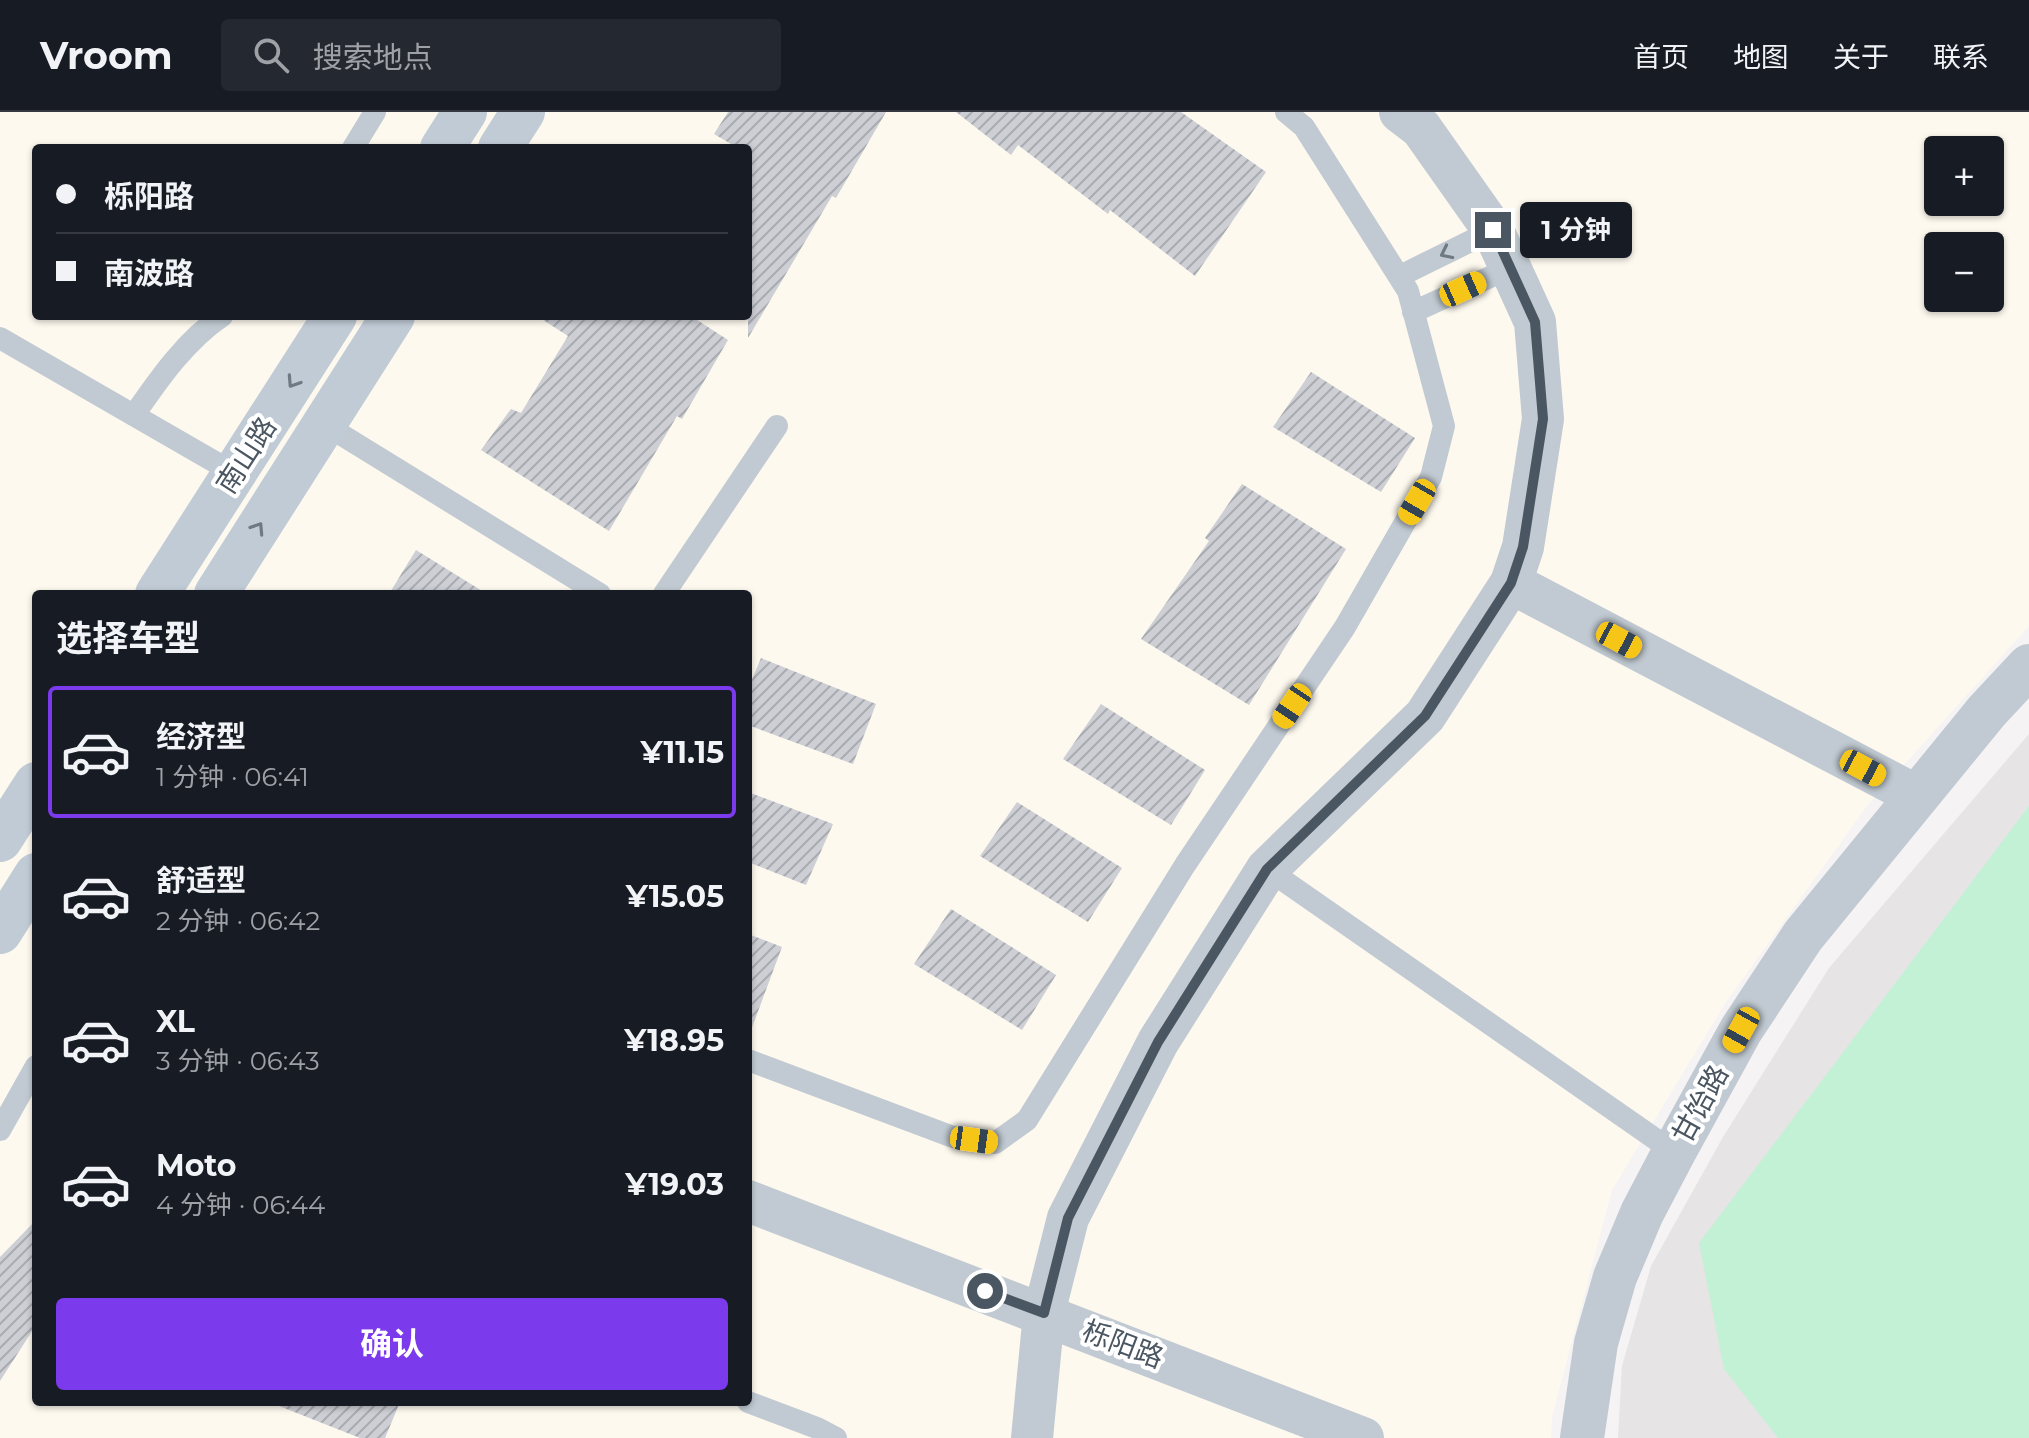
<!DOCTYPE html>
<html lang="zh">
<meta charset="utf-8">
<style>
body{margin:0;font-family:Montserrat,"Noto Sans SC",sans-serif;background:#242831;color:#f1f3f6;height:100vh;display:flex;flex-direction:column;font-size:30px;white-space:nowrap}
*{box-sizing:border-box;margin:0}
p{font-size:26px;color:#9ea1a6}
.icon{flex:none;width:44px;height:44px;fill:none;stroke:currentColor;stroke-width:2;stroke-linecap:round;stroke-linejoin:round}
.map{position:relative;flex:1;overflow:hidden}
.panel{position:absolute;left:32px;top:478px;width:720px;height:816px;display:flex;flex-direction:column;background:#171b24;border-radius:8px;box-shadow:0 2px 6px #0004}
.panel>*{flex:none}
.banner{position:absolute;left:32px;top:32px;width:720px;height:176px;border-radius:8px;box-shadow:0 2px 6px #0004;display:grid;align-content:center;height:176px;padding:0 24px;background:#171b24}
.fabs{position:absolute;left:1924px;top:24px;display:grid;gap:16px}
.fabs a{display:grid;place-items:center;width:80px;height:80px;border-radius:8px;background:#171b24;box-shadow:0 2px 6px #0004;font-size:40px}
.end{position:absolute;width:36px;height:36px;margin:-18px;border:10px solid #4a5661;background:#fff;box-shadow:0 0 0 4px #fff}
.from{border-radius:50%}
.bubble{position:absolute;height:56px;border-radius:8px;background:#171b24;box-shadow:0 2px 6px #0004;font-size:26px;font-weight:700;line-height:56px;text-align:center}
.car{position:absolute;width:24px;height:48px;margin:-24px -12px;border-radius:10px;box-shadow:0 0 6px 2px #0007;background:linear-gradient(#f5c518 24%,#345 0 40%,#f5c518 0 76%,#345 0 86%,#f5c518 0)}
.banner b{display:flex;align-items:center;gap:28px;height:76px;font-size:30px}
.banner b+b{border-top:2px solid #363941}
.banner i{width:20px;height:20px;background:#f1f3f6}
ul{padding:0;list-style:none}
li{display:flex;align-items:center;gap:24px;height:132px;margin:0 16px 12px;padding:0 8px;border:4px solid transparent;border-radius:8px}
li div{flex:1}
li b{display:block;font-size:30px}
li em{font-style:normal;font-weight:700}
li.on{border-color:#7c3aed}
li>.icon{width:72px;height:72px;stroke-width:1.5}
h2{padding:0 24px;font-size:36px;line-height:96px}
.cta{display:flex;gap:16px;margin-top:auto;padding:16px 24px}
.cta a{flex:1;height:92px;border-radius:8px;background:#7c3aed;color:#fff;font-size:32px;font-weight:700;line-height:92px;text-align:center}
header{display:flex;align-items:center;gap:48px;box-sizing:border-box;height:112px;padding:0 40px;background:#171b24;border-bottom:2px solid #363941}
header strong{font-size:38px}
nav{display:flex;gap:44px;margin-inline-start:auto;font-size:28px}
.search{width:560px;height:72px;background:#242831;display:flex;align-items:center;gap:20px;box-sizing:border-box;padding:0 28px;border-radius:8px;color:#9ea1a6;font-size:30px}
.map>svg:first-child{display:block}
.commercial{fill:#fdf9ef;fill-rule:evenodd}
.education{fill:#e6e4e5}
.green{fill:#c3f1d5}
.building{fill:url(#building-hatch)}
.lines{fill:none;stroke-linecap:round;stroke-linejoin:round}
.service{stroke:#c1cad2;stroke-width:22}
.minor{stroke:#c1cad2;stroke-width:42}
.tertiary{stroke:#c1cad2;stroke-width:44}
.secondary{stroke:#c1cbd6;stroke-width:44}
.oneway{stroke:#6e7983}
.oneway2{stroke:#6e7984}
.route{stroke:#4a5661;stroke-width:10}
.labels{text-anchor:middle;stroke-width:8;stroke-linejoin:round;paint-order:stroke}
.street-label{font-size:28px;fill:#4a5661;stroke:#fff}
</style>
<header>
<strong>Vroom</strong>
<div class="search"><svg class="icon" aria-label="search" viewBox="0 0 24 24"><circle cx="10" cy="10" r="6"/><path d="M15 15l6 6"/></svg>搜索地点</div>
<nav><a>首页</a><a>地图</a><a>关于</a><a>联系</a></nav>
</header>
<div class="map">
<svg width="2029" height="1326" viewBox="0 0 2029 1326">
<defs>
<pattern id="building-hatch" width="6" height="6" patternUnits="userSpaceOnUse" patternTransform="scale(2)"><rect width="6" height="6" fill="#cdcfd5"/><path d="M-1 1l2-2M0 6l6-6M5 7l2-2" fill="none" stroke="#a8abb0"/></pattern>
</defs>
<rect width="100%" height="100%" fill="#f5f3f3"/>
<!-- commercial -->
<path class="commercial" d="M0 0H2029V514L1867 694 1726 890 1612 1078 1552 1305 1551 1326H0ZM36 36H748V204H36ZM1938 38H1990V90H1938ZM1938 134H1990V186H1938ZM36 482H748V1290H36Z"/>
<!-- education -->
<path class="education" d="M2029 622V1326H1618L1622 1254 1651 1154 1723 1025 1829 856Z"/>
<!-- green -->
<path class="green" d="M2029 694V1326H1778L1724 1257 1699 1131Z"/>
<!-- building -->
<g class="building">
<path d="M728 0H886L836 86 832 84 748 226V36H738L714 22Z"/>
<path d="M956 0H1181L1266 60 1195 164 1110 98 1108 102 1018 33 1011 43Z"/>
<path d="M537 204H691L728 228 682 307 677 304 609 419 481 338 511 297 521 301 568 224Z"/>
<path d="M1311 260 1415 326 1381 380 1273 315Z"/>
<path d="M1242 372 1346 437 1249 593 1141 527 1209 429 1205 426Z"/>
<path d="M416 438 487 482H389Z"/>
<path d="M761 546 876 592 853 652 748 613V577Z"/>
<path d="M1101 592 1205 658 1171 713 1063 647Z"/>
<path d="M748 680 833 712 806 773 748 750Z"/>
<path d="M1017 690 1122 756 1088 810 980 744Z"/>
<path d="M951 797 1056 863 1022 918 914 852Z"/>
<path d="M748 822 782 835 751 918H748Z"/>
<path d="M36 1108V1213L0 1269V1145Z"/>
<path d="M274 1290H400L385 1326H360L274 1292Z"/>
</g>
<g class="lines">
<!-- service -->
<g class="service">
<path d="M353 36 375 0"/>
<path d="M1400 164 1493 118"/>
<path d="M1413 200 1512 155"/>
<path d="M0 226 234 361"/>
<path d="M134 303C159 267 186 228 222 204"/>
<path d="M324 312 600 482"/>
<path d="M664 482 777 314"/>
<path d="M1267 757 1674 1040"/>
<path d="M748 948 953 1025 995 1031 1027 1008 1185 753 1345 515 1431 365 1444 314 1408 179 1304 15 1286 0"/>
<path d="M0 1018 36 954"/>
<path d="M748 1290 817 1316 836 1326"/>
</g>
<!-- minor -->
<g class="minor">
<path d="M1511 471 1917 684"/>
<path d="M748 1089 1363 1326"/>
<path d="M1032 1326 1044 1201 1068 1106 1158 930 1267 757 1425 604 1511 471 1523 435 1543 307 1535 210 1493 118 1421 16 1400 0"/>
</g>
<!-- tertiary -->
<path class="tertiary" d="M1582 1326 1596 1231 1615 1165 1642 1101 1674 1040 1741 918 1803 824 1987 599 2029 554"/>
<!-- secondary -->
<g class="secondary">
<path d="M442 36 465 0"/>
<path d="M500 36 523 0"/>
<path d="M157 482 335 204"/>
<path d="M216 482 393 204"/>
<path d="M0 728 36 672"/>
<path d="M0 820 36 763"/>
</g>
</g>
<!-- one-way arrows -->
<defs><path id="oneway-chevron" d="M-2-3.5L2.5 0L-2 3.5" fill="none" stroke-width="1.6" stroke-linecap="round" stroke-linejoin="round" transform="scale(2)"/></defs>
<use class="oneway" href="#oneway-chevron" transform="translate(1446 141) rotate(154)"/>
<g class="oneway2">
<use href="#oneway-chevron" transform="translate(293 270) rotate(123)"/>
<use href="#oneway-chevron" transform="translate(258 416) rotate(-57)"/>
</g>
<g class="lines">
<!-- route -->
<path class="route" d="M985 1179 1044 1201 1068 1106 1158 930 1267 757 1425 604 1511 471 1523 435 1543 307 1535 210 1493 118"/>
</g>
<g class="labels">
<!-- street labels -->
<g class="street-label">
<text transform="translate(246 343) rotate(-57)" y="10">南山路</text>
<text transform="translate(1700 992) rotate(-61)" y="10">甘饴路</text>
<text transform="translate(1123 1232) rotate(21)" y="10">栎阳路</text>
</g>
</g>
</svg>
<div class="fabs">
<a>+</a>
<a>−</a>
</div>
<i class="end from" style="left:985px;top:1179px"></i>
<i class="end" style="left:1493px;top:118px"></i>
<div class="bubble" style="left:1520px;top:90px;width:112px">1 分钟</div>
<i class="car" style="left:1463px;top:177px;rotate:66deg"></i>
<i class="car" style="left:1417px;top:390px;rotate:210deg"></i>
<i class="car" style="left:1619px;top:528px;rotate:118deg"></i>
<i class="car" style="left:1292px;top:594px;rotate:214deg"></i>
<i class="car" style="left:1863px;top:656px;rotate:118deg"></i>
<i class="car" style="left:1741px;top:918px;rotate:209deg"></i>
<i class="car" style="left:974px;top:1028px;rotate:98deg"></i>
<div class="banner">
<b><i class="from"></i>栎阳路</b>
<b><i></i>南波路</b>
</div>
<section class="panel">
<h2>选择车型</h2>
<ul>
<li class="on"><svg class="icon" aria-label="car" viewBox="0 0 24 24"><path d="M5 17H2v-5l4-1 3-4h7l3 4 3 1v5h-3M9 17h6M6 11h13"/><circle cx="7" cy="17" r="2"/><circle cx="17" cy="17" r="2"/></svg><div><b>经济型</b><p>1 分钟 · 06:41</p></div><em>¥11.15</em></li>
<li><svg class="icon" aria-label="car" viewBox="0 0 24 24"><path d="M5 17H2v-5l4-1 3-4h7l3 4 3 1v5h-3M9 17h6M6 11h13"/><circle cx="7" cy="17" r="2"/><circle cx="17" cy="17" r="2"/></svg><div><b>舒适型</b><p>2 分钟 · 06:42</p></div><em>¥15.05</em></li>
<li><svg class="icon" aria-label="car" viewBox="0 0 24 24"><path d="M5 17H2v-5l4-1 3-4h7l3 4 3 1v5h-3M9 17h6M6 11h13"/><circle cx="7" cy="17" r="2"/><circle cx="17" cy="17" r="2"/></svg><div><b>XL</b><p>3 分钟 · 06:43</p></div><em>¥18.95</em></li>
<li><svg class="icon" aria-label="car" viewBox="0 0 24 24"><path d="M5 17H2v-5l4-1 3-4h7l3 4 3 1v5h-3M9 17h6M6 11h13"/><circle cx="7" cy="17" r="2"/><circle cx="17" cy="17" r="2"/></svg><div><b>Moto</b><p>4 分钟 · 06:44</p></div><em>¥19.03</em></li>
</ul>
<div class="cta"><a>确认</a></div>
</section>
</div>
